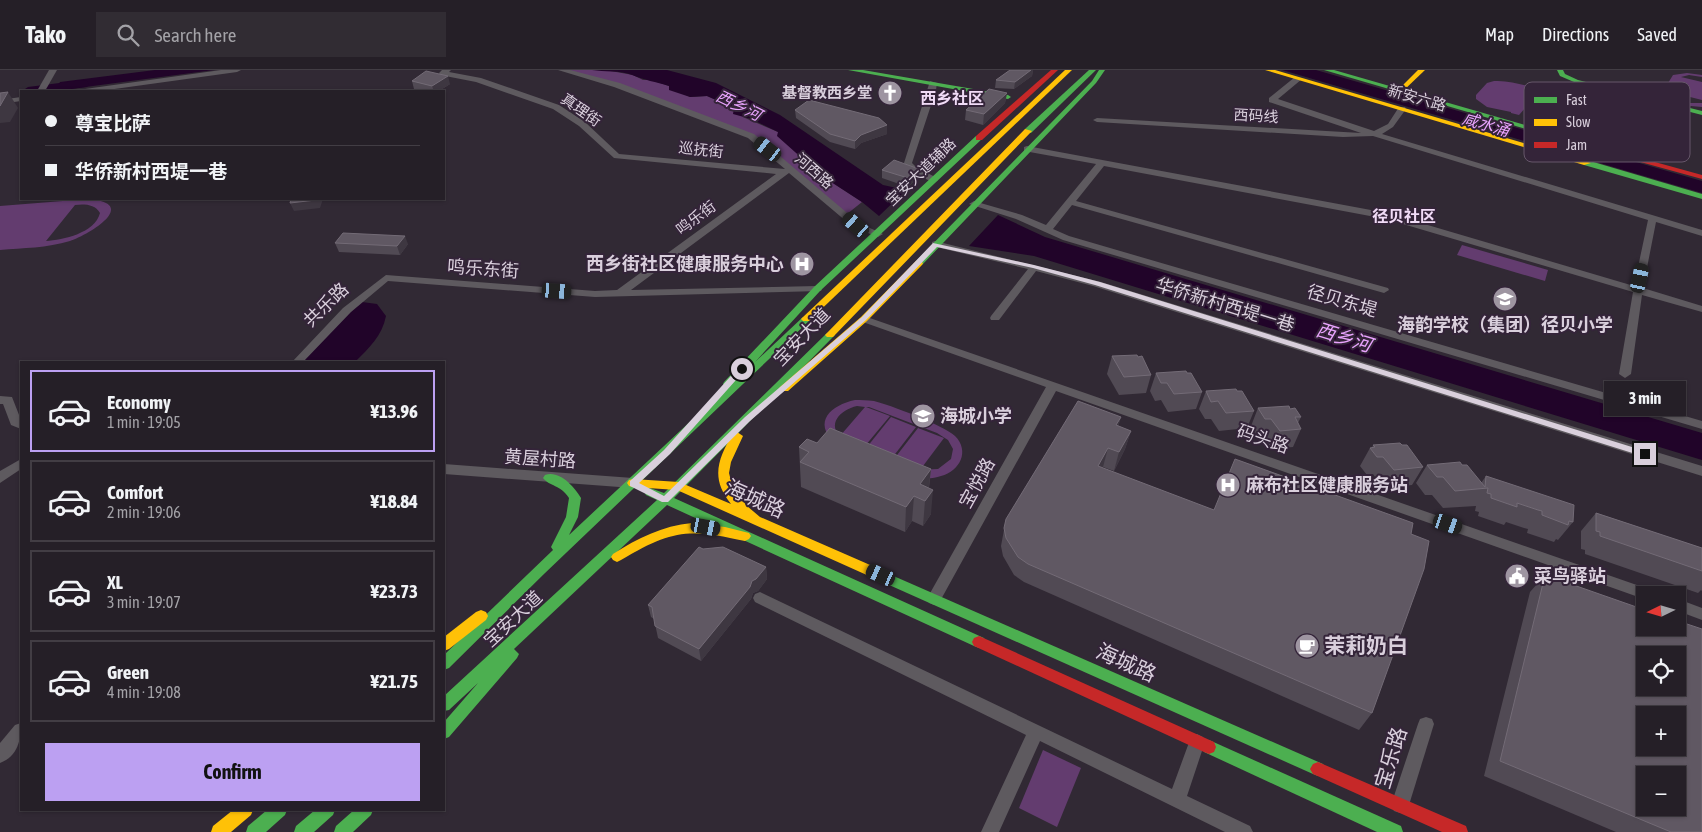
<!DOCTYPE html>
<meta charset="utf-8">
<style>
body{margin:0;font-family:"Asap Condensed","Noto Sans SC",sans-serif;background:#312c33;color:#f1f3f6;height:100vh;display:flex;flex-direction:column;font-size:19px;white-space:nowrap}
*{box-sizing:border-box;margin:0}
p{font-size:16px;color:#a3a2a7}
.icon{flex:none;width:28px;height:28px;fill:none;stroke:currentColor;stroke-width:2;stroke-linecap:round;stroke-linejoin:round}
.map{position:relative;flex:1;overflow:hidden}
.sheet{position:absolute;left:20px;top:291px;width:425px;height:450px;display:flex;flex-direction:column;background:#251f27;border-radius:0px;box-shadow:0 1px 4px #0004,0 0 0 1px #423d44}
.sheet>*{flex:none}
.banner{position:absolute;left:20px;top:20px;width:425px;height:110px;border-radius:0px;box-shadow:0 1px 4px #0004,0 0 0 1px #423d44;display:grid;align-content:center;height:110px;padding:0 25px;background:#251f27}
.needle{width:32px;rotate:265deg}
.tools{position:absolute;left:1636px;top:516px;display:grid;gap:10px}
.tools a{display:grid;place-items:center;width:50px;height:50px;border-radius:0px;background:#251f27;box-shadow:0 1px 4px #0004,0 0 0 1px #423d44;font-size:25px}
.end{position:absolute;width:22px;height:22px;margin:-11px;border:6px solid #d9cfdc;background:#111;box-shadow:0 0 0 2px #111}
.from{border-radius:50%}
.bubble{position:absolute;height:35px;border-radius:0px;background:#251f27;box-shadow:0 1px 4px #0004,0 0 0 1px #423d44;font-size:16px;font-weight:700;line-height:35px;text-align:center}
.car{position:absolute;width:15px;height:30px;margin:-15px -8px;border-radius:6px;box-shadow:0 0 4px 1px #0007;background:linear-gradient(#222 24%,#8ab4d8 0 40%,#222 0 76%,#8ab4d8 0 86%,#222 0)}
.banner b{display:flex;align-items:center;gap:18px;height:48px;font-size:19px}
.banner b+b{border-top:1px solid #423d44}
.banner i{width:12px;height:12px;background:#f1f3f6}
ul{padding:9px 0 0;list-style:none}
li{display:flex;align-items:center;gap:15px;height:82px;margin:0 10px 8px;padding:0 15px;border:2px solid #423d44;border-radius:0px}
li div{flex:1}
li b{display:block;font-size:19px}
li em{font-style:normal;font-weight:700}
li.active{border-color:#bca0f2}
li>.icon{width:45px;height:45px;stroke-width:1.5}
.button{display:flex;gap:10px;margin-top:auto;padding:10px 25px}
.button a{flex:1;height:58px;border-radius:0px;background:#bca0f2;color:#111;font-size:20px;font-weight:700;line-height:58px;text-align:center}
header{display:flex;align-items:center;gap:30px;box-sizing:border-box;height:70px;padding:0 25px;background:#251f27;border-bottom:1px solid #423d44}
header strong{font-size:24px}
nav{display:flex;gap:28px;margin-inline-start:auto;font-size:18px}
.search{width:350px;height:45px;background:#312c33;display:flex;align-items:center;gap:12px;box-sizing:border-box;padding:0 18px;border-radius:0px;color:#a3a2a7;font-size:19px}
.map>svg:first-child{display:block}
.green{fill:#633c6f;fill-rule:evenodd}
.water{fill:#210429}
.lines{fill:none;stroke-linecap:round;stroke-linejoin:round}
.river{fill:#210429;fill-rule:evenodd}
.street{fill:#5e5a5f;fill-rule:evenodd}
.fast{fill:#4caf50;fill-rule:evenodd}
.slow{fill:#ffc107;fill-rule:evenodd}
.jam{fill:#c62828;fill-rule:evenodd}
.wall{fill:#514a54}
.shaded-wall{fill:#3e3741}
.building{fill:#605863;stroke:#736b76;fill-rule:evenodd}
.route{fill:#d9cfdc}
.labels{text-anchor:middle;stroke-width:4;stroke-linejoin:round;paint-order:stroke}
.far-poi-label{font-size:15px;font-weight:bold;fill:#d9cfdc;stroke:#342439;text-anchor:end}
.far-street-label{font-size:15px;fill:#d9cfdc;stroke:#342439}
.far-quarter-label{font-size:16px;font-weight:bold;fill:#f1dcf7;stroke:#342439}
.far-water-label{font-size:16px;font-style:italic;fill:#e9a4fe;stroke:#342439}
.poi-label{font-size:18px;font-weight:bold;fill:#d9cfdc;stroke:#342439;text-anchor:start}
.street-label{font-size:18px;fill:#d9cfdc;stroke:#342439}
.water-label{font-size:19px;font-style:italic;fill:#e9a4fe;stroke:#342439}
.near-street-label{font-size:21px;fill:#d9cfdc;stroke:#342439}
.near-poi-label{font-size:21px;font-weight:bold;fill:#d9cfdc;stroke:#342439;text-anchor:start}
.key{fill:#342439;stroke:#66576a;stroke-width:1}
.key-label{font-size:14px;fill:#d9cfdc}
</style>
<header>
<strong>Tako</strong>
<div class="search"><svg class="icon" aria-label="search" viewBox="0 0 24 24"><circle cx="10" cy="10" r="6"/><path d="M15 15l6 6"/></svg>Search here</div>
<nav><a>Map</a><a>Directions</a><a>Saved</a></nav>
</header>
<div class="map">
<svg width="1702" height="762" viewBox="0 0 1702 762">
<rect width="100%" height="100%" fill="#312934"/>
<!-- green -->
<g class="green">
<path d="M568 0H605L633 5 643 10H651L669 16 690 27 707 26 734 38 745 48 778 62V66L822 106 862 132 847 144 753 65Z"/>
<path d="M1687 3 1702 5V7L1689 5 1681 7 1702 12V30L1670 22V25L1687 33H1702V37C1688 36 1671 34 1662 23L1673 5Z"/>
<path d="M1494 11C1511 10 1527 16 1541 20L1519 45 1511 43V42L1487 37 1476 29V25L1487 13Z"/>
<path d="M88 129C140 133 91 164 70 171 47 178 23 178 0 180V136ZM75 135C84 134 95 134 100 143 95 163 63 170 46 171Z"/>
<path d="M1462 175 1548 200 1545 211 1457 185Z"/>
<path d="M855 330C861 330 867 330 874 331 890 335 943 355 955 366 970 381 960 401 941 406 933 409 924 409 915 407L835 373C812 352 831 335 855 330ZM857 336 865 337 840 366 865 376 890 346 866 337H869L937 363 948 370 953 379 951 389 938 399 917 400 842 369C826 354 840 340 857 336Z"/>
<path d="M891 347 916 357 892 388 867 377Z"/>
<path d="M918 358 944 368 920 400 894 389Z"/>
<path d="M1043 680 1081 698 1057 757 1019 738Z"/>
</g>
<!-- water -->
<g class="water">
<path d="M155 0H214L55 21 60 12Z"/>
<path d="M592 0H667L716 13 780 45 883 115 906 120 879 146 862 132 822 106 777 66 778 62 751 49 733 44 734 38 707 26 690 27 669 20V16C656 12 644 10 632 5 620 0 604 2 592 0Z"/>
<path d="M1282 0H1316L1702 111V123Z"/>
<path d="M998 145 1045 167 1702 363V390L1034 186 969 176Z"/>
<path d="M362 232 377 234 386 246C382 266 369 278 355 292H301L352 239Z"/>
</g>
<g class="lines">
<!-- river -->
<path class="river" d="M83 10 87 11 89 14 87 17 55 21H22L28 17Z"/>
<!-- street -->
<g class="street">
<path d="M49 0H57L45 21H37Z"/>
<path d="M221 0H241L237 2 100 21H81L85 19Z"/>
<path d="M442 0H451L449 2 481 8 559 35 585 52 619 84 785 99 748 68 614 17 558 0H570L620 13 754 64 859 153 883 164 878 167 853 157 789 103 631 220 817 216 821 217 822 219 821 221 595 227 388 211 351 242 303 292H292L343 238 386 205 595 221 617 220 776 104 614 88 579 56 553 39 476 12 440 5 439 3Z"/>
<path d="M1295 7 1302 9 1278 29 1374 61 1388 54 1399 37H1405L1406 39 1393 57 1382 64 1702 160V166L1656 152 1643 218 1702 236V242L1642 225 1631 304 1625 308 1619 304 1633 222 1386 149 1104 96 1076 131 1388 218 1389 220 1384 223 1072 135 1053 159 1069 166 1702 351V359L1063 170 1016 149 969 134 974 131 977 132 1022 145 1046 155 1096 94 1024 81V77L1027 76 1387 143 1634 216 1648 150 1373 66 1343 67 1097 52 1093 50 1097 48 1361 63 1269 32V28Z"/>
<path d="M930 11 937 13 936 20 912 93 916 97 937 108 938 110 934 113 910 101 904 93Z"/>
<path d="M21 27V31L0 34V30Z"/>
<path d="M935 171 1101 212 1702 396V406L1093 216 1036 201 999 250H991L990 248 991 246 1028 199 932 176V172Z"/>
<path d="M864 246 1654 521 1656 525H1645L1644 529 1056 321 939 533 934 535 929 533 927 529 929 525 1046 317 860 251 859 249Z"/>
<path d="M0 326 12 327 21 350V359L11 355 3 334H0Z"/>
<path d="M21 389V399L0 413V401Z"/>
<path d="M444 394 633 408 638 410 639 413 638 416 633 418 444 404Z"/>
<path d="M760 522 1172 719 1191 667 1197 664 1203 667 1205 672 1187 726 1250 756 1253 762H1225L1040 671 999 762H981L1026 665 755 532 753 528 755 524Z"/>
<path d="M1678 529 1702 538V550L1678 541Z"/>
<path d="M1426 647 1432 649 1434 654 1409 735 1406 741 1400 743 1394 741 1391 735 1418 654 1420 649Z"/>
<path d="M21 653C21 670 18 686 0 693V673L15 655Z"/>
</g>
<!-- fast -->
<g class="fast">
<path d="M848 0H863L1008 25 1011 27 1008 29Z"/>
<path d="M1089 0H1096L1031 63H1025V59Z"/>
<path d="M1099 0H1105L1096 13 922 195H916V191L1092 11Z"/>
<path d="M1324 0H1334L1622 83 1615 85Z"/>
<path d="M1557 0H1563L1565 4 1578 10 1702 41V45L1574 12 1560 6Z"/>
<path d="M976 66 983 68 820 221 755 292 803 247H809L811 249 809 251 544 504 449 598 444 600V585L553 480 551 477 566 447 569 428C560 414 550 417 543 408L545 405C560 400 574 417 581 428L578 447 569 465 727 317 723 314 724 312 814 217Z"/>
<path d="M1584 91H1590L1702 124V129L1584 95Z"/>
<path d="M830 262 835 265 833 267 674 428 984 568 986 572 984 576 979 578 974 576 667 435 514 579 519 584 517 588 449 667 444 669V652L478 613 449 640 444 641V626L657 430 646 425 644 422 646 419 650 418 664 423 827 263Z"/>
<path d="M873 497 1323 694 1326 699 1323 704 1318 706 1313 704 869 506 867 502 869 498Z"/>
<path d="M1209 670 1401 756 1403 762H1377L1204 682 1202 677 1204 672Z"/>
<path d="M267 740H287L285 745 266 762H246L248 756Z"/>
<path d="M315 740H335L333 745 314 762H294L296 756Z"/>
<path d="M354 740H373L371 745 353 762H334L336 756Z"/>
</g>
<!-- slow -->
<g class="slow">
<path d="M1065 0H1072L809 251H803L801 249 803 247Z"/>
<path d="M1265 0H1275L1591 93 1584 95Z"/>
<path d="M1418 0H1425L1402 22H1398V20Z"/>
<path d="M1025 59 1032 61 833 267H827L825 265 827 263Z"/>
<path d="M919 190 923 193 922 195 867 251 788 321H780L779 319 780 317 861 247 916 191Z"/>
<path d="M737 362 743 366 731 392 729 403 733 419 747 436 760 447 877 498 879 502 877 506 873 507 869 506 677 420 633 417 629 416 627 413 629 410 633 409 679 412 731 434C710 408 718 389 733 363Z"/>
<path d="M692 453 725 457 749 463 751 466 749 469 745 471C688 458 671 460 621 490L617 492 613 490 611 487 613 484C638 468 662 456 692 453Z"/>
<path d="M481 540 486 542 488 546 486 550 449 579 444 581V567L476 542Z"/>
<path d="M233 740H253L251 745 231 762H211L213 756Z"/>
</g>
<!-- jam -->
<g class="jam">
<path d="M1051 0H1058L982 70H976V66Z"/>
<path d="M1615 81 1702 105V109L1615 85Z"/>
<path d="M979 566 1214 672 1216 677 1214 682 1209 684 1204 682 974 576 972 572 974 568Z"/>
<path d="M1318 692 1466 756 1468 762H1442L1313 704 1310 699 1313 694Z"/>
</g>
</g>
<!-- wall -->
<g class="wall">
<path d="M1010 0H1033L1032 6 1014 19 995 18 996 10Z"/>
<path d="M412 11 450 14 439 21H424L414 19Z"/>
<path d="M1007 23 1005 33 983 55 965 50 966 40Z"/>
<path d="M795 40 887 64 861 73 855 79 851 78 830 72 796 48Z"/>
<path d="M919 99V107L908 117 882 108V100Z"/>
<path d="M335 173 408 174 400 185 339 182Z"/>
<path d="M1112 286 1151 305 1146 323 1119 325 1107 304Z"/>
<path d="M1156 303 1202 322 1196 339 1168 342 1161 330 1155 331 1150 321Z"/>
<path d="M1206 321H1237L1254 341 1247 358 1219 361 1211 349H1205L1199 339Z"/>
<path d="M1258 338 1290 339 1301 347 1298 353 1301 359 1293 377 1272 379 1263 367H1257L1251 356Z"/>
<path d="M1121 347 1118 356 1131 361 1125 379 1114 401 1103 397V398L1372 643 1359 660 1024 512 1014 505 1003 486 1001 476 1006 449Z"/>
<path d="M817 373 931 399 929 418 931 444 923 456 912 451 905 462 801 417 799 377Z"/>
<path d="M1373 375 1423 397 1412 415 1383 418 1373 404 1367 405 1360 396 1370 378H1372Z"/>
<path d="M1427 395H1462L1481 413 1486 406 1573 452 1558 470 1556 469 1554 472 1527 463 1528 459 1524 458 1506 452 1504 455 1478 446 1479 442 1475 441 1476 436 1443 438 1432 425H1425L1416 413Z"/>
<path d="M1596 443 1702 478V521L1701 520 1698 523 1585 484V480L1581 479V461Z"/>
<path d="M703 479 766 497 767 509 758 521 753 523 751 529 701 591 658 568 654 549 651 547 648 535Z"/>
<path d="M1545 505 1702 762H1616L1484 706 1530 522Z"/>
</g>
<!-- shaded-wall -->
<g class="shaded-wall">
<path d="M1031 0H1033L1032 6 1014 19 1015 12Z"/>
<path d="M448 6 450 14 439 21H434L432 16Z"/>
<path d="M8 22 18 38 10 52 0 53V36Z"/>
<path d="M1007 23 1005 33 983 55 984 44Z"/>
<path d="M887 55V64L861 73 855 79V71L861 65Z"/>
<path d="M919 99V107L908 117V108Z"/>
<path d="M317 129H323L320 138 294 141 290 133Z"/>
<path d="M405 166 408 174 400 185 397 176Z"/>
<path d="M1121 347 1116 365V355Z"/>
<path d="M1131 361 1125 379 1114 401 1119 382Z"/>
<path d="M1108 378 1103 397 1094 414 1098 396Z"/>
<path d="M931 399 928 423 920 414Z"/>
<path d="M933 420 931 444 923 456 925 431Z"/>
<path d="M914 426 912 451 905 462 906 437Z"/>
<path d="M766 497 767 509 758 521 753 523 751 529 701 591 699 579 752 511Z"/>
</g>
<!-- building -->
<g class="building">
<path d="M1010 0H1031L1015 12 996 10Z"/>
<path d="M426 1 448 6 432 16 412 11Z"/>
<path d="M989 19 1007 23 984 44 966 40Z"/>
<path d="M8 22 0 36V23Z"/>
<path d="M809 30 879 48 887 55 861 65 855 71 830 64 795 40Z"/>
<path d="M894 90 919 99 908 108 882 100Z"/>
<path d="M291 129H317L316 130 290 133Z"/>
<path d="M343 163 405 166 397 176 335 173Z"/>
<path d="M1137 285 1138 287 1142 286 1151 305 1124 307 1112 286Z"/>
<path d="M1186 301 1187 303H1191L1202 322 1174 324 1167 313H1161L1156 303Z"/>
<path d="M1236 319 1237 321H1242L1254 341 1226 343 1218 331 1211 332 1206 321Z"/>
<path d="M1078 331 1121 347 1116 355 1131 361 1119 382 1108 378 1098 396 1214 440 1235 389 1413 453 1411 464 1429 471 1424 499 1372 643 1028 494 1018 487 1006 468 1004 458 1006 449Z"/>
<path d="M1289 336 1290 339 1295 338 1301 347H1295L1301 359 1280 361 1271 349H1265L1258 338Z"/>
<path d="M830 358 931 399 920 414 933 420 925 431 914 426 906 437 800 392 809 382 799 377 807 369 817 373Z"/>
<path d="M1400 373 1402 375H1407L1423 397 1394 400 1383 387H1377L1370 378 1375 377 1373 375Z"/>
<path d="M1460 392 1462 395H1467L1485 417 1486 406 1574 435 1573 452 1569 451 1568 455 1542 445V441L1538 440 1517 433V437L1491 428V424L1487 423 1488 418 1455 421 1443 407H1437L1427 395Z"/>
<path d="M1596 443 1702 478V501L1600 466V462L1596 461Z"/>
<path d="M699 477 703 479 723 477 766 497 756 509 752 511 750 517 699 579 655 556 652 537 648 535Z"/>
<path d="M1545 505 1645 540V558H1678V551L1702 559V762H1671L1500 691ZM1645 585H1678V618H1645ZM1645 645H1678V678H1645ZM1645 705H1678V738H1645Z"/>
</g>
<!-- route -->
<path class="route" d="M933 173 1034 195 1100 212 1648 382 1649 384 1645 387 1642 386 1095 215 1033 198 937 177 866 250 750 351 668 432H662L630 416V411L664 380 739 297H744V301L670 384 639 413 664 426 745 347 862 247Z"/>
<!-- icons -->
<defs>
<symbol id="church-disc" viewBox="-11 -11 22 22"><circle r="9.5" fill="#9e95a1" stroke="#342439"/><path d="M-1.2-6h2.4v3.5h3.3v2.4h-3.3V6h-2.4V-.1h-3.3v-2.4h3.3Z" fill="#fff"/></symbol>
<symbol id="hospital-disc" viewBox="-11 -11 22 22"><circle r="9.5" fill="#9e95a1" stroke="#342439"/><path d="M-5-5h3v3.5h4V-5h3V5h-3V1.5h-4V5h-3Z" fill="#fff"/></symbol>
<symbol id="school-disc" viewBox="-11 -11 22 22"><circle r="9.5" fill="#9e95a1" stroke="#342439"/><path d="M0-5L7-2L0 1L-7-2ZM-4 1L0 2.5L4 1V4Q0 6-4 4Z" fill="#fff"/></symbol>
<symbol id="civic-disc" viewBox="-11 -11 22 22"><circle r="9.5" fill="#9e95a1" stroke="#342439"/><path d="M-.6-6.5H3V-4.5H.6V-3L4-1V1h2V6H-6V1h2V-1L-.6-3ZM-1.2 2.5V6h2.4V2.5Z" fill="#fff"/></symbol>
<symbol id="cafe-disc" viewBox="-11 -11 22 22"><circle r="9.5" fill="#9e95a1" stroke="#342439"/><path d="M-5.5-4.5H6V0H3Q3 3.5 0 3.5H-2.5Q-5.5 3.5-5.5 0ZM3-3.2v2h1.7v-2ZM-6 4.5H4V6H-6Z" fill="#fff"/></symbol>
</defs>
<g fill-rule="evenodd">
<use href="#church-disc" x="876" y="9" width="28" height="28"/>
<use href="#hospital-disc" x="788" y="180" width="28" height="28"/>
<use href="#school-disc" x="1491" y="215" width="28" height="28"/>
<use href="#school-disc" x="909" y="332" width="28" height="28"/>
<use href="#hospital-disc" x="1214" y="401" width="28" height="28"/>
<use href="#civic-disc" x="1503" y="492" width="28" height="28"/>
<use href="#cafe-disc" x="1293" y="562" width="28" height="28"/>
</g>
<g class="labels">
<!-- far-poi labels -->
<g class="far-poi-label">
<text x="872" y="28">基督教西乡堂</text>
</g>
<!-- far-street labels -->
<g class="far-street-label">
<text transform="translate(1417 28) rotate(16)" y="5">新安六路</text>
<text transform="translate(581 40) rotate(35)" y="5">真理街</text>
<text transform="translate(1256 46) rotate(3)" y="5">西码线</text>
<text transform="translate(701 80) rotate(6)" y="5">巡抚街</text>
<text transform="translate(814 101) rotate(41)" y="5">河西路</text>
<text transform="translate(921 102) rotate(-44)" y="5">宝安大道辅路</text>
<text transform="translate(696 148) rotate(-37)" y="5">鸣乐街</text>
</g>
<!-- far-quarter labels -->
<g class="far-quarter-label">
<text x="952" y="34">西乡社区</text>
<text x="1404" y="152">径贝社区</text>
</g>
<!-- far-water labels -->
<g class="far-water-label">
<text transform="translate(739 35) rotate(26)" y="6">西乡河</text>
<text transform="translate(1486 54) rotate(16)" y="6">咸水涌</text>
</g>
<!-- poi labels -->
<g class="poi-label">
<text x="784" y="200" text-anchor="end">西乡街社区健康服务中心</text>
<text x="1505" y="261" text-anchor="middle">海韵学校（集团）径贝小学</text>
<text x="940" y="352">海城小学</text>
<text x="1246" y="421">麻布社区健康服务站</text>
<text x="1534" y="512">菜鸟驿站</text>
</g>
<!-- street labels -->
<g class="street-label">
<text transform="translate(483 199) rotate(4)" y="6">鸣乐东街</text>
<text transform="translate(1342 231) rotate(16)" y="6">径贝东堤</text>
<text transform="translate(326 235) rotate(-44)" y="6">共乐路</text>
<text transform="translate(1225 235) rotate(17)" y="6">华侨新村西堤一巷</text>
<text transform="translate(802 267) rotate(-46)" y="6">宝安大道</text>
<text transform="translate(1263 369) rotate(19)" y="6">码头路</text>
<text transform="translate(540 389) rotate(4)" y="6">黄屋村路</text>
<text transform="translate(977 413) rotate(-61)" y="6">宝悦路</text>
<text transform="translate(513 549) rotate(-43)" y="6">宝安大道</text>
</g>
<!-- water labels -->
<g class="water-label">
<text transform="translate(1344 267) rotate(17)" y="7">西乡河</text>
</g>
<!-- near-street labels -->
<g class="near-street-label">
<text transform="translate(755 429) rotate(24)" y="7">海城路</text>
<text transform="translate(1126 593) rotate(24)" y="7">海城路</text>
<text transform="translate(1391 688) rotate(-73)" y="7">宝乐路</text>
</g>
<!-- near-poi labels -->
<g class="near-poi-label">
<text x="1324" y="583">茉莉奶白</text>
</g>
</g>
<!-- legend -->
<rect x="1524" y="12" width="166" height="80" rx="8" class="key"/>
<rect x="1534" y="27" width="23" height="6" fill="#4caf50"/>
<rect x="1534" y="49" width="23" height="7" fill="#ffc107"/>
<rect x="1534" y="72" width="23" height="6" fill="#c62828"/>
<g class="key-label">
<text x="1566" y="35">Fast</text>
<text x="1566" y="57">Slow</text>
<text x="1566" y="80">Jam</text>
</g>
</svg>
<div class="tools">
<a><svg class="needle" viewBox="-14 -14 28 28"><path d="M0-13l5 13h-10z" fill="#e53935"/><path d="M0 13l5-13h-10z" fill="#a3a2a7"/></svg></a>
<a><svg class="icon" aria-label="locate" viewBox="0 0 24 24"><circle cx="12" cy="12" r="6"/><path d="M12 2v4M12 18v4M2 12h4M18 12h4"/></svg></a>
<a>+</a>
<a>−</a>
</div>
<i class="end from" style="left:742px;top:299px"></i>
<i class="end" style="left:1645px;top:384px"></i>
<div class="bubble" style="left:1604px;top:311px;width:82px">3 min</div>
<i class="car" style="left:768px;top:79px;rotate:308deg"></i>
<i class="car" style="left:856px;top:155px;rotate:311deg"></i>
<i class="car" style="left:1640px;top:208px;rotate:12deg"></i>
<i class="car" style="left:557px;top:221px;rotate:94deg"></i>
<i class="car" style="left:1448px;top:454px;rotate:109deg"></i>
<i class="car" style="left:706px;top:457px;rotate:101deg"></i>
<i class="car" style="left:881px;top:505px;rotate:294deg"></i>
<div class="banner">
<b><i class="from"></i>尊宝比萨</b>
<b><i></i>华侨新村西堤一巷</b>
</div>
<section class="sheet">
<ul>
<li class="active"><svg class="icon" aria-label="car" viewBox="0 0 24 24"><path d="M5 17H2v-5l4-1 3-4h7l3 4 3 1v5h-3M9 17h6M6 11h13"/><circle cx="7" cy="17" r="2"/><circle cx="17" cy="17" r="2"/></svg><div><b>Economy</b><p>1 min · 19:05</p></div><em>¥13.96</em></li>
<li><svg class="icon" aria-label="car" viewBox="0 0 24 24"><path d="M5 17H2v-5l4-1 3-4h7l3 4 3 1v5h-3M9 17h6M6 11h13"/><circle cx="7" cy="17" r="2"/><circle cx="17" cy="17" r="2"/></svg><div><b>Comfort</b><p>2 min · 19:06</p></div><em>¥18.84</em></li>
<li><svg class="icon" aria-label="car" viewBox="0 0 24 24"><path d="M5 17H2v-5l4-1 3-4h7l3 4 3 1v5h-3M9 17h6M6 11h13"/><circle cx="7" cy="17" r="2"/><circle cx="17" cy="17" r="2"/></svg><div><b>XL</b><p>3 min · 19:07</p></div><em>¥23.73</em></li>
<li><svg class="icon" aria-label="car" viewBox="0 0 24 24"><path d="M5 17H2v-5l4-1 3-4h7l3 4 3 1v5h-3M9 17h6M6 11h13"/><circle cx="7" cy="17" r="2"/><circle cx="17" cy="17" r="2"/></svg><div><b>Green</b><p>4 min · 19:08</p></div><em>¥21.75</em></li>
</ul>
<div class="button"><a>Confirm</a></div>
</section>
</div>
